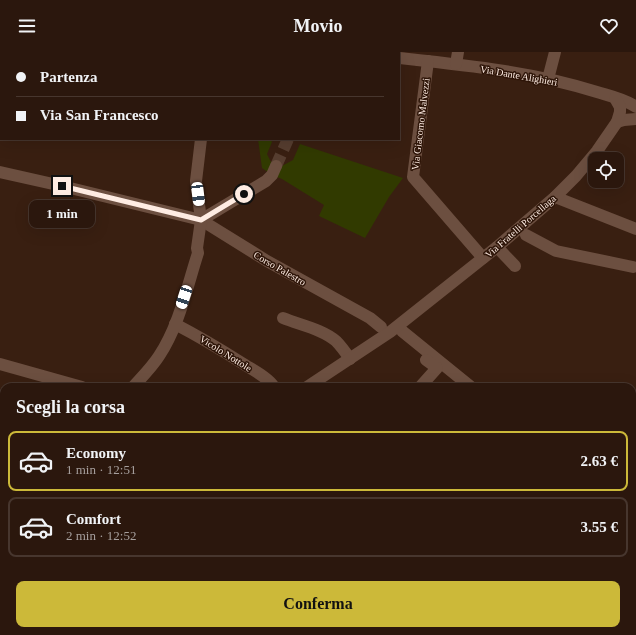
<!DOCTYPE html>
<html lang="it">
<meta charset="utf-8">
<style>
body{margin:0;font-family:"Times New Roman",serif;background:#332016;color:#f1f3f6;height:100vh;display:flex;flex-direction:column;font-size:15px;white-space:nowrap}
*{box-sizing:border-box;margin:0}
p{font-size:13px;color:#a69f9d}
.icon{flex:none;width:22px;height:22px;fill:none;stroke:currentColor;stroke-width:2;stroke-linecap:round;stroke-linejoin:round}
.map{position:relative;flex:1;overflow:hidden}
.details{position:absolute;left:0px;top:331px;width:636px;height:252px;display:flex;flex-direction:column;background:#2b170d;border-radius:12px 12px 0 0;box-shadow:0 4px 16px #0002,0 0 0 1px #47362e}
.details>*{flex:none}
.guide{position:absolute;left:0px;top:0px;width:400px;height:88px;box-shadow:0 4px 16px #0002,0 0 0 1px #47362e;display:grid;align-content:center;height:88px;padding:0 16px;background:#2b170d}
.fabs{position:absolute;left:588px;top:100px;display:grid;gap:8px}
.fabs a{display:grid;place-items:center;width:36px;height:36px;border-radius:8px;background:#2b170d;box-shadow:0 4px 16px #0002,0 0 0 1px #47362e;font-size:20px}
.end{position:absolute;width:18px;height:18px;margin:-9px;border:5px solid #feece3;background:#111;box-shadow:0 0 0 2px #111}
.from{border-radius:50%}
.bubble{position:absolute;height:28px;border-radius:8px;background:#2b170d;box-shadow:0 4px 16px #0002,0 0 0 1px #47362e;font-size:13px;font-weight:800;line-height:28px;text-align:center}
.car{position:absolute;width:12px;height:24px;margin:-12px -6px;border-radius:5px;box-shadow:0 0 3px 1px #0007;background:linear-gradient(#fff 24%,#345 0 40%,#fff 0 76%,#345 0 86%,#fff 0)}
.guide b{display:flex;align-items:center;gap:14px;height:38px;font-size:15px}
.guide b+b{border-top:1px solid #47362e}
.guide i{width:10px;height:10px;background:#f1f3f6}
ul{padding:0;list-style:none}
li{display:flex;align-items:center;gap:12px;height:60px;margin:0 8px 6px;padding:0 8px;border:2px solid #47362e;border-radius:8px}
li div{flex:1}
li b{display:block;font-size:15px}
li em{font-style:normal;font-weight:800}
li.active{border-color:#ccb939}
li>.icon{width:36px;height:36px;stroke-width:1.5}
h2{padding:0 16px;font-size:18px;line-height:48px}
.primary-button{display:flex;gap:8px;margin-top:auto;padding:8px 16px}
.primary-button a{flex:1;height:46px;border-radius:8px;background:#ccb939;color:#111;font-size:16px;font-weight:800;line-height:46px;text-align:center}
header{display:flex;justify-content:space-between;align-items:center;height:52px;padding:0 16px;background:#2b170d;font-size:18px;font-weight:800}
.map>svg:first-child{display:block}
.green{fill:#313a00}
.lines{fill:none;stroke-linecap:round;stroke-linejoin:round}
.minor-tunnel{stroke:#573e30;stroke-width:12;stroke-dasharray:12 6;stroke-linecap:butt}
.minor{stroke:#6c4f40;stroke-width:12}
.route{stroke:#feece3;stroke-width:5}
.labels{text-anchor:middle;stroke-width:3;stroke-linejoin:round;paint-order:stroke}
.street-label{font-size:10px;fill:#feece3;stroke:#2e1508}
</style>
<header><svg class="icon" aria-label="menu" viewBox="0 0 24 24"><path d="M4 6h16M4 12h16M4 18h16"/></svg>Movio<svg class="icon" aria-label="heart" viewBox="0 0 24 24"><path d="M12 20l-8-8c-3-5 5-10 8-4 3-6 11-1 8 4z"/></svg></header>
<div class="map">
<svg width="636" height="583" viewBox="0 0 636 583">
<rect width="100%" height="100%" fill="#391f11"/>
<!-- green -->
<path class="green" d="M258 87H270L272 90 267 102 272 112 280 115 293 108 300 92 403 126 389 145 365 186 319 164 324 153 282 127 272 123 262 116Z"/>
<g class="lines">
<!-- minor-tunnel -->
<path class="minor-tunnel" d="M276 114 288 87"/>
<!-- minor -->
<g class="minor">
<path d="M330 0 355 1"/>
<path d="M212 1V0"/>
<path d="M388 1V0"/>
<path d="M399 6C464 13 534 20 597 40 610 44 625 47 636 55"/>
<path d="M428 9 413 125 483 206"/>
<path d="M456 12 458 0"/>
<path d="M548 27 555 0"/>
<path d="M617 70 624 68 636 67"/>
<path d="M0 120 62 134 201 168 267 209 370 266 381 275"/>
<path d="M555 145 636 177"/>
<path d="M201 168 266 129 272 123 276 114"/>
<path d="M526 183 556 199 633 215"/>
<path d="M497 195 515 214"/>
<path d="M283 266C300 273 322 277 336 289 341 294 346 301 350 307"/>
<path d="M175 272C198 284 220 297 242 311 251 317 269 326 274 335"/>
<path d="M402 279 471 335"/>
<path d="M0 312 82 335"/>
<path d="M133 335C142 325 152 315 159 304 179 274 187 235 198 201L197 196 201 168 196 129 201 87"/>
<path d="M307 335 390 280 497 195 555 145 576 124 597 99 617 70 620 60V55L615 46"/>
<path d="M420 335 437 316 426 308"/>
<path d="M632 407 636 408"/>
<path d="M0 408 4 409"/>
<path d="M632 472 636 473"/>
<path d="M0 474 4 477"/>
<path d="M632 543 636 517"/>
<path d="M632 562H636"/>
<path d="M0 579 4 574"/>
<path d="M191 579 199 583"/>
<path d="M247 583 250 579"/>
<path d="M520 583 521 579"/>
</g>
</g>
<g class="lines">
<!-- route -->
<path class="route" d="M62 134 201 168 244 142"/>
</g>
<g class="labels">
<!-- street labels -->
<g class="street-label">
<text transform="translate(519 23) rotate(10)" y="4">Via Dante Alighieri</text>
<text transform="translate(420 72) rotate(-83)" y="4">Via Giacomo Malvezzi</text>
<text transform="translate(520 174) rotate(-41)" y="4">Via Fratelli Porcellaga</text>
<text transform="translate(280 216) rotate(30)" y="4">Corso Palestro</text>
<text transform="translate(226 301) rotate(32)" y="4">Vicolo Nottole</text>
</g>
</g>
</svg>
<div class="fabs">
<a><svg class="icon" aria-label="locate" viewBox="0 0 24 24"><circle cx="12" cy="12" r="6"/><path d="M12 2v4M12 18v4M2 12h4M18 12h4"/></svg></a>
</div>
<i class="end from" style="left:244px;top:142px"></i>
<i class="end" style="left:62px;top:134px"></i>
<div class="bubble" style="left:29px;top:148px;width:66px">1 min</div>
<i class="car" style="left:198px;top:142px;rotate:173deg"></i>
<i class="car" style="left:184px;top:245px;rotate:198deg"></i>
<div class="guide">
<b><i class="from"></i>Partenza</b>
<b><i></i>Via San Francesco</b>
</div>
<section class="details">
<h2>Scegli la corsa</h2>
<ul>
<li class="active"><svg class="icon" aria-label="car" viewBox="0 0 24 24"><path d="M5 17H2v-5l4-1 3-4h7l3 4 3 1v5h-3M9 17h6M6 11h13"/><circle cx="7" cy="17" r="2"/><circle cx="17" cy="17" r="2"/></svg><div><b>Economy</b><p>1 min · 12:51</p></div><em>2.63 €</em></li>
<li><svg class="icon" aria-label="car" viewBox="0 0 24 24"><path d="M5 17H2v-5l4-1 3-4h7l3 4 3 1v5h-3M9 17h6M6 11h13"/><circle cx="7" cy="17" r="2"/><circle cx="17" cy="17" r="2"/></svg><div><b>Comfort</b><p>2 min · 12:52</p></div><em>3.55 €</em></li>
</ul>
<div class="primary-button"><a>Conferma</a></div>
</section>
</div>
